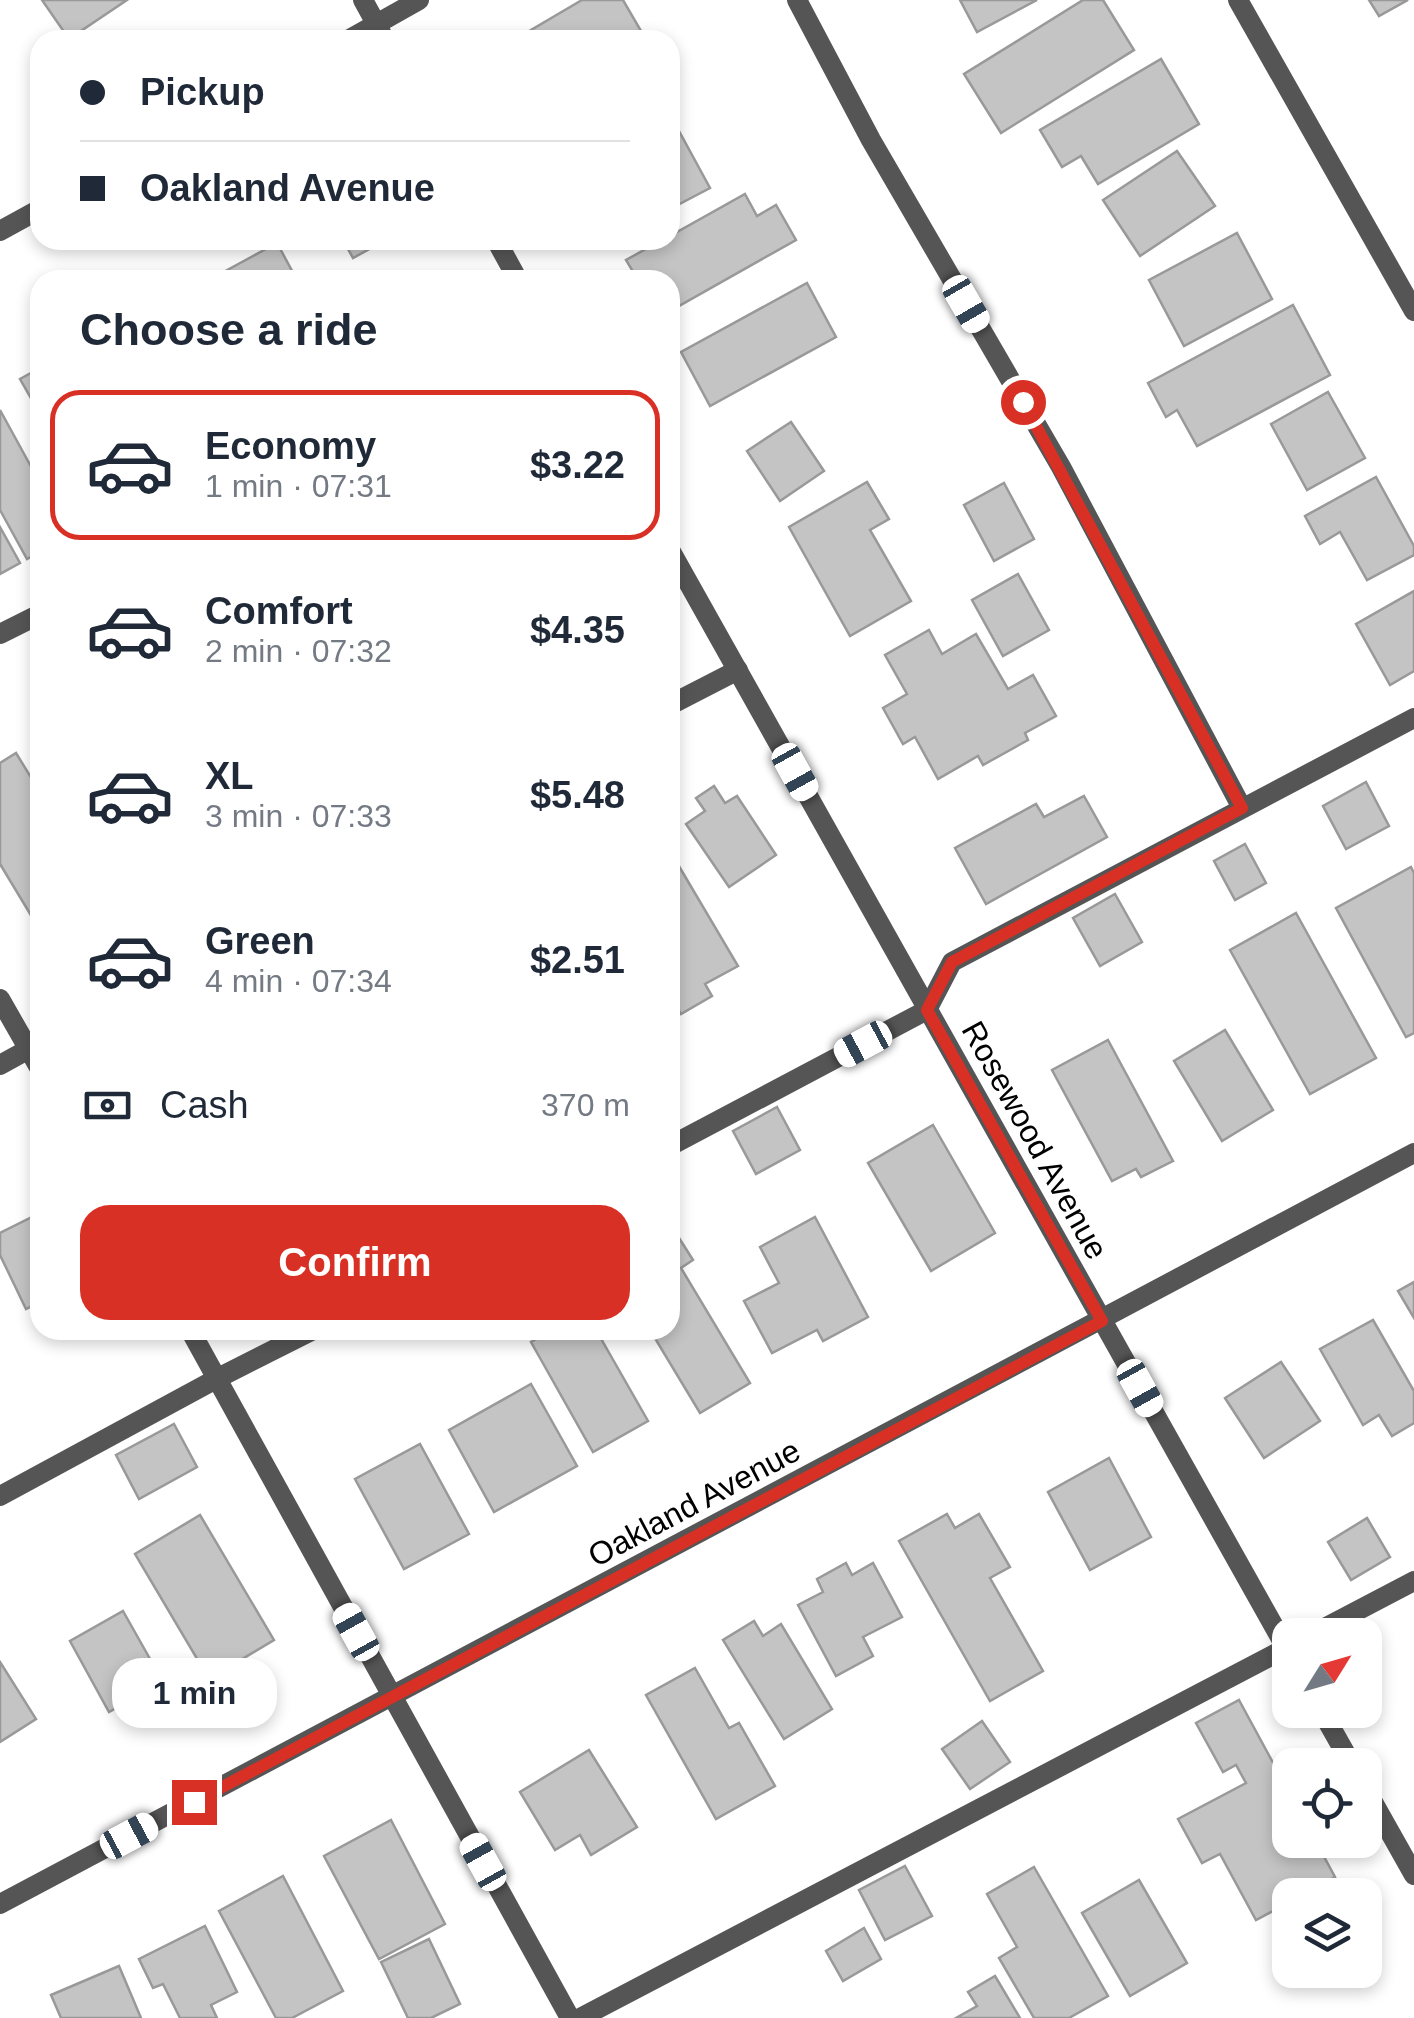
<!DOCTYPE html>
<meta charset="utf-8">
<style>
body{margin:0;font-family:Helvetica,sans-serif;background:#f2f2f3;color:#1f2937;height:100vh;display:flex;flex-direction:column;font-size:38px;white-space:nowrap}
*{box-sizing:border-box;margin:0}
p{font-size:32px;color:#747a83}
.icon{flex:none;width:55px;height:55px;fill:none;stroke:currentColor;stroke-width:2;stroke-linecap:round;stroke-linejoin:round}
.map{position:relative;flex:1;overflow:hidden}
.panel{position:absolute;left:30px;top:270px;width:650px;height:1070px;display:flex;flex-direction:column;background:#fff;border-radius:30px;box-shadow:0 5px 15px #0003}
.panel>*{flex:none}
.guide{position:absolute;left:30px;top:30px;width:650px;height:220px;border-radius:30px;box-shadow:0 5px 15px #0003;display:grid;align-content:center;height:220px;padding:0 50px;background:#fff}
.needle{width:65px;rotate:53deg}
.buttons{position:absolute;left:1272px;top:1618px;display:grid;gap:20px}
.buttons a{display:grid;place-items:center;width:110px;height:110px;border-radius:20px;background:#fff;box-shadow:0 5px 15px #0003;font-size:50px}
.end{position:absolute;width:45px;height:45px;margin:-22px;border:12px solid #d93025;background:#fff;box-shadow:0 0 0 5px #fff}
.from{border-radius:50%}
.bubble{position:absolute;height:70px;border-radius:30px;background:#fff;box-shadow:0 5px 15px #0003;font-size:32px;font-weight:700;line-height:70px;text-align:center}
.car{position:absolute;width:30px;height:60px;margin:-30px -15px;border-radius:12px;box-shadow:0 0 8px 2px #0007;background:linear-gradient(#fff 24%,#345 0 40%,#fff 0 76%,#345 0 86%,#fff 0)}
.guide b{display:flex;align-items:center;gap:35px;height:95px;font-size:38px}
.guide b+b{border-top:2px solid #e0e1e3}
.guide i{width:25px;height:25px;background:#1f2937}
ul{padding:0;list-style:none}
li{display:flex;align-items:center;gap:30px;height:150px;margin:0 20px 15px;padding:0 30px;border:5px solid transparent;border-radius:30px}
li div{flex:1}
li b{display:block;font-size:38px}
li em{font-style:normal;font-weight:700}
li.selected{border-color:#d93025}
li>.icon{width:90px;height:90px;stroke-width:1.5}
h2{padding:0 50px;font-size:45px;line-height:120px}
.pay{display:flex;align-items:center;gap:25px;height:110px;padding:0 50px;font-size:38px}
.pay p{margin-inline-start:auto}
.action{display:flex;gap:20px;margin-top:auto;padding:20px 50px}
.action a{flex:1;height:115px;border-radius:30px;background:#d93025;color:#fff;font-size:40px;font-weight:700;line-height:115px;text-align:center}
.map>svg:first-child{display:block}
.building{fill:#c4c4c4;stroke:#999;stroke-width:2.5}
.lines{fill:none;stroke-linecap:round;stroke-linejoin:round}
.lane{stroke:#555;stroke-width:20}
.street{stroke:#555;stroke-width:20}
.route{stroke:#d93025;stroke-width:12}
.labels{text-anchor:middle;stroke-width:9;stroke-linejoin:round;paint-order:stroke}
.street-label{font-size:32px;fill:#000;stroke:#fff}
</style>
<div class="map">
<svg width="1414" height="2018" viewBox="0 0 1414 2018">
<rect width="100%" height="100%" fill="#fff"/>
<!-- building -->
<g class="building">
<path d="M42 0H127L69 39Z"/>
<path d="M582 0H623L644 36 638 40H514Z"/>
<path d="M960 0H1037L977 32Z"/>
<path d="M1083 0H1103L1134 50 1001 133 964 74Z"/>
<path d="M1369 0H1408L1379 16Z"/>
<path d="M1161 59 1199 124 1098 184 1081 156 1062 167 1040 130Z"/>
<path d="M679 131 710 188 670 209V136Z"/>
<path d="M1177 151 1215 206 1140 256 1103 200Z"/>
<path d="M745 194 757 216 776 205 796 240 670 311V280H638L626 260 662 240H670V236Z"/>
<path d="M1237 233 1272 299 1184 346 1149 280Z"/>
<path d="M343 240H386L353 258Z"/>
<path d="M277 243 297 280H223L220 274Z"/>
<path d="M807 283 836 337 710 406 681 352Z"/>
<path d="M1293 305 1330 375 1197 446 1177 410 1166 417 1148 383Z"/>
<path d="M40 368V414L20 379Z"/>
<path d="M1328 392 1365 458 1307 490 1271 424Z"/>
<path d="M0 410 40 483V552L27 559 0 510Z"/>
<path d="M791 422 824 471 780 501 747 451Z"/>
<path d="M1376 477 1414 546V555L1367 580 1340 532 1320 544 1305 516Z"/>
<path d="M867 482 889 519 870 530 911 601 850 636 789 527Z"/>
<path d="M1004 483 1034 539 994 561 964 505Z"/>
<path d="M0 527 20 563 0 574Z"/>
<path d="M1018 574 1049 630 1003 656 972 600Z"/>
<path d="M1414 591V671L1390 685 1356 624Z"/>
<path d="M929 630 942 654 976 634 1008 689 1033 675 1056 716 1025 733 1028 740 983 765 978 756 938 779 915 737 903 744 883 708 907 694 885 655Z"/>
<path d="M16 753 40 792V912L32 917 0 864V763Z"/>
<path d="M1366 782 1389 826 1346 849 1323 806Z"/>
<path d="M714 786 725 803 737 796 776 855 729 887 686 824 705 811 696 798Z"/>
<path d="M1084 796 1107 837 986 904 955 848 1036 804 1044 817Z"/>
<path d="M1245 844 1266 883 1235 900 1214 861Z"/>
<path d="M670 851 738 966 705 984 712 996 681 1014 670 994Z"/>
<path d="M1411 867 1414 873V1033L1406 1037 1336 908Z"/>
<path d="M1115 894 1142 942 1100 966 1073 918Z"/>
<path d="M1296 913 1376 1058 1310 1094 1230 950Z"/>
<path d="M1225 1030 1273 1110 1222 1141 1174 1061Z"/>
<path d="M1108 1040 1173 1161 1141 1177 1136 1169 1112 1181 1052 1070Z"/>
<path d="M777 1107 800 1150 756 1174 733 1131Z"/>
<path d="M933 1125 995 1233 931 1271 868 1163Z"/>
<path d="M40 1213V1302L26 1309 0 1255V1233Z"/>
<path d="M815 1217 868 1317 823 1341 817 1330 772 1353 744 1301 779 1283 760 1247Z"/>
<path d="M674 1230 693 1260 681 1268 750 1383 700 1413 650 1330H670V1233Z"/>
<path d="M1414 1282V1318L1398 1291Z"/>
<path d="M1373 1320 1414 1391V1423L1392 1436 1379 1415 1363 1425 1320 1349Z"/>
<path d="M552 1330H596L648 1421 593 1452 531 1342Z"/>
<path d="M1281 1362 1320 1421 1264 1458 1225 1398Z"/>
<path d="M531 1384 577 1466 494 1512 449 1430Z"/>
<path d="M174 1424 197 1467 139 1499 116 1455Z"/>
<path d="M420 1444 469 1534 404 1569 355 1479Z"/>
<path d="M1109 1458 1151 1537 1090 1570 1048 1492Z"/>
<path d="M947 1514 955 1528 979 1514 1010 1567 990 1578 1043 1671 990 1701 899 1541Z"/>
<path d="M200 1515 274 1640 209 1679 135 1554Z"/>
<path d="M1367 1518 1390 1557 1351 1580 1328 1542Z"/>
<path d="M846 1563 852 1575 873 1563 902 1617 863 1637 873 1656 836 1676 798 1605 823 1592 817 1579Z"/>
<path d="M123 1611 163 1682 109 1712 70 1641Z"/>
<path d="M754 1621 763 1636 781 1624 832 1709 784 1739 723 1640Z"/>
<path d="M0 1662 36 1719 0 1742Z"/>
<path d="M695 1668 729 1728 739 1723 775 1786 716 1819 646 1695Z"/>
<path d="M1239 1700 1290 1794V1840H1315L1335 1877 1302 1895H1290V1902L1256 1920 1220 1854 1202 1863 1178 1819 1246 1783 1236 1765 1223 1772 1196 1723Z"/>
<path d="M982 1721 1010 1762 970 1789 942 1749Z"/>
<path d="M589 1750 637 1827 591 1855 580 1835 555 1850 520 1792Z"/>
<path d="M391 1820 445 1924 379 1959 324 1856Z"/>
<path d="M905 1866 932 1916 885 1940 859 1890Z"/>
<path d="M1034 1867 1108 1996 1069 2018H1034L999 1958 1017 1947 987 1894Z"/>
<path d="M283 1876 343 1991 292 2018H276L219 1911Z"/>
<path d="M1139 1880 1187 1963 1130 1996 1082 1913Z"/>
<path d="M205 1926 237 1992 211 2005 217 2018H180L163 1984 153 1988 139 1959Z"/>
<path d="M864 1928 881 1959 843 1981 826 1951Z"/>
<path d="M429 1939 460 2004 431 2018H408L381 1962Z"/>
<path d="M119 1966 141 2018H61L51 1995Z"/>
<path d="M995 1976 1020 2018H956L977 2006 968 1992Z"/>
</g>
<g class="lines">
<!-- lane -->
<g class="lane">
<path d="M797 0 871 140 1061 467 1242 808"/>
<path d="M0 634 40 614"/>
<path d="M670 1146 927 1010 952 962 1414 718"/>
<path d="M0 1496 218 1378 313 1330"/>
<path d="M1311 1635 1414 1581"/>
<path d="M580 2018 1290 1646"/>
</g>
<!-- street -->
<g class="street">
<path d="M363 0 385 40"/>
<path d="M1238 0 1414 311"/>
<path d="M348 40 419 0"/>
<path d="M0 231 40 209"/>
<path d="M496 240 518 280"/>
<path d="M670 550 1290 1655"/>
<path d="M670 705 738 670"/>
<path d="M0 999 40 1069"/>
<path d="M0 1065 38 1044"/>
<path d="M190 1330 570 2018"/>
<path d="M1321 1710 1352 1765"/>
<path d="M1365 1788 1414 1875"/>
<path d="M0 1904 1414 1153"/>
</g>
</g>
<g class="lines">
<!-- route -->
<path class="route" d="M194 1802 1102 1321 927 1010 952 962 1242 808 1023 402"/>
</g>
<g class="labels">
<!-- street labels -->
<g class="street-label">
<text transform="translate(1035 1140) rotate(61)" y="11">Rosewood Avenue</text>
<text transform="translate(694 1503) rotate(-28)" y="11">Oakland Avenue</text>
</g>
</g>
</svg>
<div class="buttons">
<a><svg class="needle" viewBox="-14 -14 28 28"><path d="M0-13l5 13h-10z" fill="#e53935"/><path d="M0 13l5-13h-10z" fill="#747a83"/></svg></a>
<a><svg class="icon" aria-label="locate" viewBox="0 0 24 24"><circle cx="12" cy="12" r="6"/><path d="M12 2v4M12 18v4M2 12h4M18 12h4"/></svg></a>
<a><svg class="icon" aria-label="layers" viewBox="0 0 24 24"><path d="M12 4l9 5-9 5-9-5zM3 14l9 5 9-5"/></svg></a>
</div>
<i class="end from" style="left:1023px;top:402px"></i>
<i class="end" style="left:194px;top:1802px"></i>
<div class="bubble" style="left:112px;top:1658px;width:165px">1 min</div>
<i class="car" style="left:966px;top:304px;rotate:150deg"></i>
<i class="car" style="left:795px;top:772px;rotate:151deg"></i>
<i class="car" style="left:863px;top:1044px;rotate:242deg"></i>
<i class="car" style="left:1140px;top:1388px;rotate:151deg"></i>
<i class="car" style="left:356px;top:1632px;rotate:331deg"></i>
<i class="car" style="left:129px;top:1836px;rotate:62deg"></i>
<i class="car" style="left:483px;top:1862px;rotate:331deg"></i>
<div class="guide">
<b><i class="from"></i>Pickup</b>
<b><i></i>Oakland Avenue</b>
</div>
<section class="panel">
<h2>Choose a ride</h2>
<ul>
<li class="selected"><svg class="icon" aria-label="car" viewBox="0 0 24 24"><path d="M5 17H2v-5l4-1 3-4h7l3 4 3 1v5h-3M9 17h6M6 11h13"/><circle cx="7" cy="17" r="2"/><circle cx="17" cy="17" r="2"/></svg><div><b>Economy</b><p>1 min · 07:31</p></div><em>$3.22</em></li>
<li><svg class="icon" aria-label="car" viewBox="0 0 24 24"><path d="M5 17H2v-5l4-1 3-4h7l3 4 3 1v5h-3M9 17h6M6 11h13"/><circle cx="7" cy="17" r="2"/><circle cx="17" cy="17" r="2"/></svg><div><b>Comfort</b><p>2 min · 07:32</p></div><em>$4.35</em></li>
<li><svg class="icon" aria-label="car" viewBox="0 0 24 24"><path d="M5 17H2v-5l4-1 3-4h7l3 4 3 1v5h-3M9 17h6M6 11h13"/><circle cx="7" cy="17" r="2"/><circle cx="17" cy="17" r="2"/></svg><div><b>XL</b><p>3 min · 07:33</p></div><em>$5.48</em></li>
<li><svg class="icon" aria-label="car" viewBox="0 0 24 24"><path d="M5 17H2v-5l4-1 3-4h7l3 4 3 1v5h-3M9 17h6M6 11h13"/><circle cx="7" cy="17" r="2"/><circle cx="17" cy="17" r="2"/></svg><div><b>Green</b><p>4 min · 07:34</p></div><em>$2.51</em></li>
</ul>
<div class="pay"><svg class="icon" aria-label="cash" viewBox="0 0 24 24"><path d="M3 7h18v10H3z"/><circle cx="12" cy="12" r="2"/></svg>Cash<p>370 m</p></div>
<div class="action"><a>Confirm</a></div>
</section>
</div>
